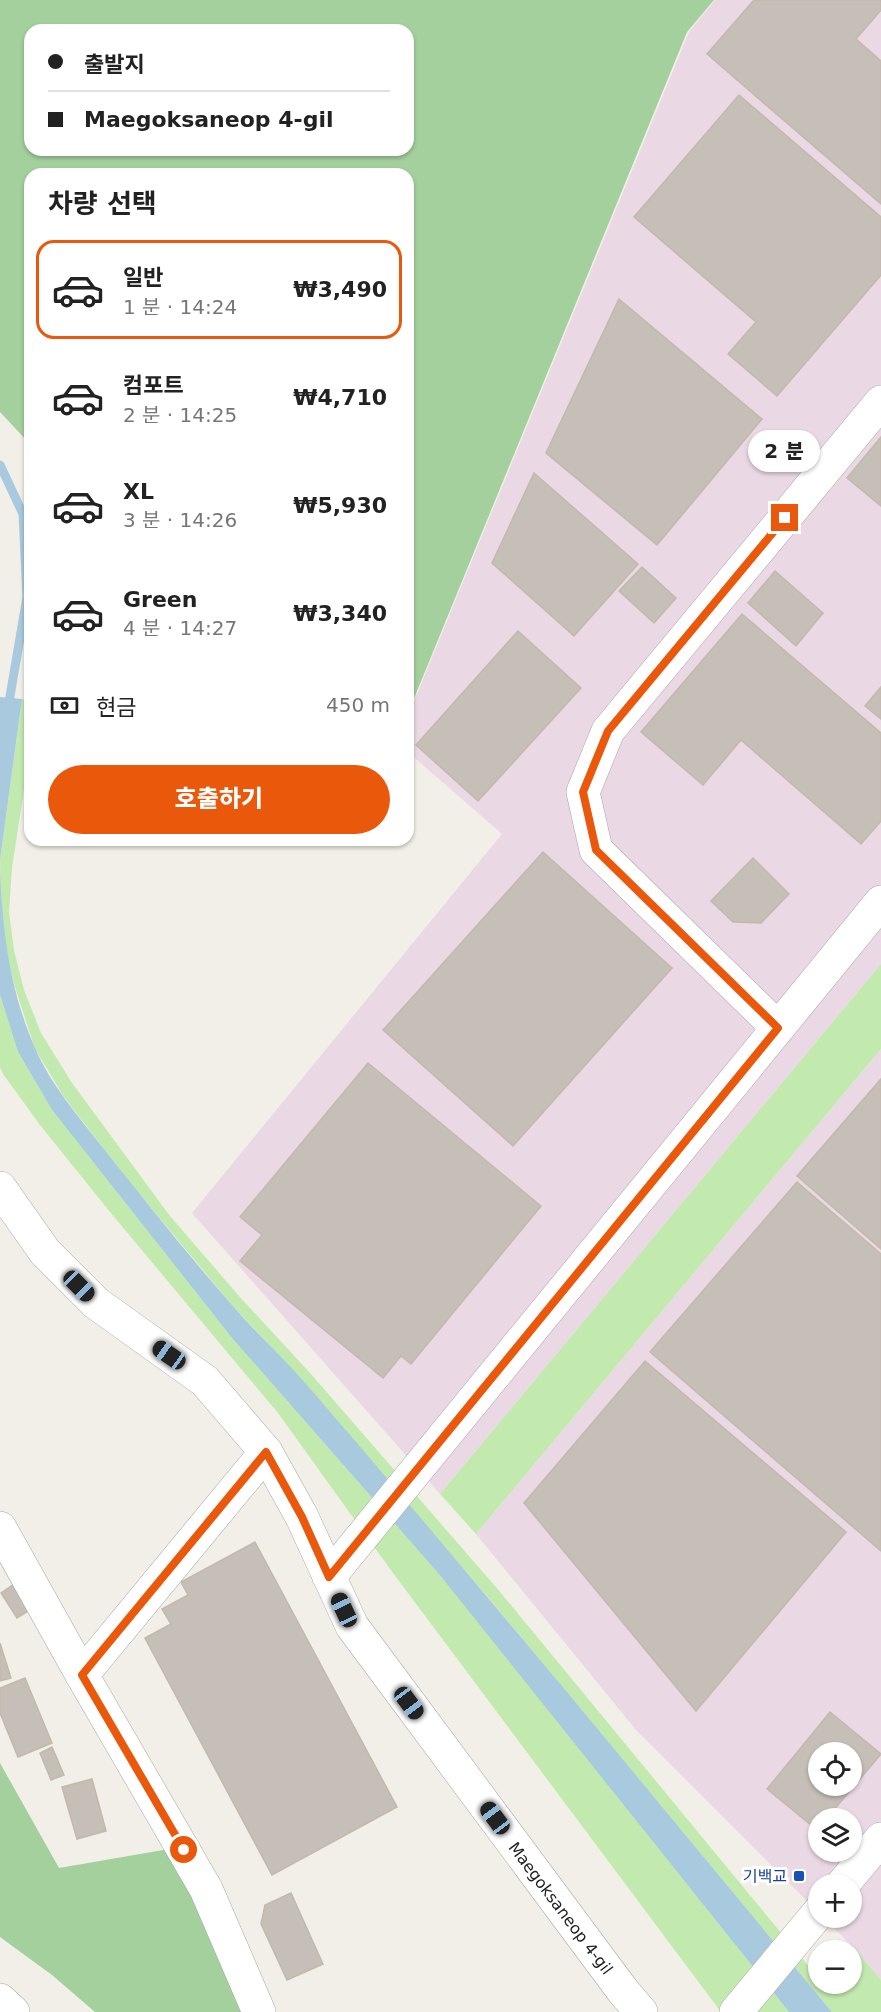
<!DOCTYPE html>
<html lang="ko">
<meta charset="utf-8">
<style>
body{margin:0;font-family:"DejaVu Sans","Noto Sans KR",sans-serif;background:#f6f6f6;color:#222;height:100vh;display:flex;flex-direction:column;font-size:22px;white-space:nowrap}
*{box-sizing:border-box;margin:0}
p{font-size:20px;color:#767676}
.icon{flex:none;width:33px;height:33px;fill:none;stroke:currentColor;stroke-width:2;stroke-linecap:round;stroke-linejoin:round}
.map{position:relative;flex:1;overflow:hidden}
.side{position:absolute;left:24px;top:168px;width:390px;height:678px;display:flex;flex-direction:column;background:#fff;border-radius:18px;box-shadow:0 2px 4px #0004}
.side>*{flex:none}
.banner{position:absolute;left:24px;top:24px;width:390px;height:132px;border-radius:18px;box-shadow:0 2px 4px #0004;display:grid;align-content:center;height:132px;padding:0 24px;background:#fff}
.buttons{position:absolute;left:808px;top:1742px;display:grid;gap:12px}
.buttons a{display:grid;place-items:center;width:54px;height:54px;border-radius:50%;background:#fff;box-shadow:0 2px 4px #0004;font-size:30px}
.end{position:absolute;width:27px;height:27px;margin:-14px;border:8px solid #ea580c;background:#fff;box-shadow:0 0 0 3px #fff}
.from{border-radius:50%}
.bubble{position:absolute;height:42px;border-radius:21px;background:#fff;box-shadow:0 2px 4px #0004;font-size:20px;font-weight:800;line-height:42px;text-align:center}
.car{position:absolute;width:18px;height:36px;margin:-18px -9px;border-radius:8px;box-shadow:0 0 4px 2px #0007;background:linear-gradient(#222 24%,#8ab4d8 0 40%,#222 0 76%,#8ab4d8 0 86%,#222 0)}
.banner b{display:flex;align-items:center;gap:21px;height:57px;font-size:22px}
.banner b+b{border-top:2px solid #e0e0e0}
.banner i{width:15px;height:15px;background:#222}
ul{padding:0;list-style:none}
li{display:flex;align-items:center;gap:18px;height:99px;margin:0 12px 9px;padding:0 12px;border:3px solid transparent;border-radius:18px}
li div{flex:1}
li b{display:block;font-size:22px}
li em{font-style:normal;font-weight:800}
li.on{border-color:#ea580c}
li>.icon{width:54px;height:54px;stroke-width:1.5}
h2{padding:0 24px;font-size:27px;line-height:72px}
.pay{display:flex;align-items:center;gap:15px;height:66px;padding:0 24px;font-size:22px}
.pay p{margin-inline-start:auto}
.primary-button{display:flex;gap:12px;margin-top:auto;padding:12px 24px}
.primary-button a{flex:1;height:69px;border-radius:36px;background:#ea580c;color:#fff;font-size:24px;font-weight:800;line-height:69px;text-align:center}
.map>svg:first-child{display:block}
.industrial{fill:#ead9e4;fill-rule:evenodd}
.grass{fill:#c3eaae}
.forest{fill:#a4d09d;fill-rule:evenodd}
.water{fill:#a9cade}
.lines{fill:none;stroke-linecap:round;stroke-linejoin:round}
.stream{stroke:#a9cade;stroke-width:9}
.building{fill:#c6bfb7;stroke:#c3b9aa;stroke-width:1.5;fill-rule:evenodd}
.minor-casing{stroke:#a8a8a8;stroke-width:34}
.minor{stroke:#fff;stroke-width:33}
.route{stroke:#ea580c;stroke-width:8}
.transit-dot{fill:#1a4fb4;stroke:#fff;stroke-width:2}
.labels{text-anchor:middle;stroke-width:6;stroke-linejoin:round;paint-order:stroke}
.transit-label{font-size:16px;fill:#164399;stroke:#fff;text-anchor:end}
.street-label{font-size:16px;fill:#212121;stroke:#fff}
</style>
<div class="map">
<svg width="881" height="2012" viewBox="0 0 881 2012">
<rect width="100%" height="100%" fill="#f1efe7"/>
<!-- industrial -->
<g class="industrial">
<path d="M715 0H881V964L440 1494 192 1213 502 834 408 752V716L689 32Z"/>
<path d="M881 1049V1980L856 1950 823 1917H852V1884H819V1913L637 1731 476 1534ZM819 1752H852V1785H819ZM819 1818H852V1851H819Z"/>
</g>
<!-- grass -->
<g class="grass">
<path d="M22 699 30 702V750L12 868 9 912 14 950 24 990 41 1033 72 1083 170 1216 239 1296 311 1374 501 1593 819 1979V1983L824 1985 826 1983H852V1954L856 1950 881 1980V2012H832L492 1602 303 1381 233 1306 132 1185 64 1097 35 1049 16 990 6 954 2 913 0 860Z"/>
<path d="M881 964V1049L476 1534 440 1494Z"/>
<path d="M0 995 18 1052 52 1110 232 1338 438 1573 789 2012H721L390 1569 278 1413 110 1212 40 1125 3 1074 0 1067Z"/>
</g>
<!-- forest -->
<g class="forest">
<path d="M0 0H714L687 32 408 713V174H30V444L0 412ZM30 30H408V150H30Z"/>
<path d="M0 1763 59 1868 169 1849 251 2012H95L52 1975 0 1937Z"/>
</g>
<!-- water -->
<g class="water">
<path d="M0 697 22 699 0 860Z"/>
<path d="M0 864C2 928 9 988 35 1048 51 1085 79 1117 104 1149 146 1202 188 1255 233 1306 256 1333 283 1357 307 1385 485 1591 658 1802 832 2012H789L438 1573 232 1338 52 1110 18 1052 0 995Z"/>
</g>
<g class="lines">
<!-- stream -->
<path class="stream" d="M0 465 23 514 27 597 8 708"/>
</g>
<!-- building -->
<g class="building">
<path d="M754 0H881V10L856 39 881 61V204L707 54Z"/>
<path d="M739 95 881 217V275L777 396 728 354 756 322 634 217Z"/>
<path d="M619 299 762 419 657 545 546 453Z"/>
<path d="M881 437V506L847 478Z"/>
<path d="M534 473 638 564 574 636 492 563Z"/>
<path d="M642 567 676 598 654 623 619 591Z"/>
<path d="M775 571 823 613 796 646 748 603Z"/>
<path d="M742 614 881 733V821L861 844 741 740 703 785 641 732Z"/>
<path d="M518 631 581 688 478 801 416 745Z"/>
<path d="M881 687V719L865 706Z"/>
<path d="M543 852 672 968 513 1146 383 1030Z"/>
<path d="M753 858 789 894 761 923 733 922 711 901Z"/>
<path d="M368 1063 541 1206 411 1364 401 1356 383 1378 240 1261 262 1235 240 1217Z"/>
<path d="M881 1079V1249L797 1176Z"/>
<path d="M797 1182 881 1254V1551L650 1352Z"/>
<path d="M645 1361 846 1532 696 1711 524 1503Z"/>
<path d="M255 1542 397 1807 272 1875 145 1638 171 1624 162 1609 188 1595 181 1582Z"/>
<path d="M17 1582 33 1608 17 1618 1 1593Z"/>
<path d="M0 1643 11 1678 0 1681Z"/>
<path d="M25 1678 52 1743 18 1757 0 1713V1688Z"/>
<path d="M830 1712 881 1754 827 1818H819V1828L817 1830 767 1789ZM819 1752H852V1785H819Z"/>
<path d="M52 1747 64 1775 51 1780 40 1753Z"/>
<path d="M92 1779 106 1831 77 1839 62 1787Z"/>
<path d="M291 1893 323 1964 287 1980 261 1924 265 1905Z"/>
</g>
<g class="lines">
<defs>
<g id="minor">
<path d="M778 1028 596 850 583 792 608 731 881 402"/>
<path d="M0 1188 45 1252 96 1303 205 1381 266 1452 302 1517 352 1626 623 1991 641 2012"/>
<path d="M0 1528 82 1675 206 1889 259 2012"/>
<path d="M329 1577 881 902"/>
<path d="M82 1675 266 1452"/>
<path d="M843 1884 881 1839"/>
<path d="M0 2000 13 2012"/>
<path d="M736 2012 819 1912"/>
</g>
</defs>
<!-- minor casing -->
<use href="#minor" class="minor-casing"/>
<!-- minor -->
<use href="#minor" class="minor"/>
</g>
<g class="lines">
<!-- route -->
<path class="route" d="M184 1850 82 1675 266 1452 302 1517 329 1577 778 1028 596 850 583 792 608 731 785 518"/>
</g>
<!-- markers -->
<rect class="transit-dot" x="793" y="1870" width="12" height="12" rx="3"/>
<g class="labels">
<!-- transit labels -->
<g class="transit-label">
<text x="787" y="1882">기백교</text>
</g>
<!-- street labels -->
<g class="street-label">
<text transform="translate(561 1908) rotate(53)" y="6">Maegoksaneop 4-gil</text>
</g>
</g>
</svg>
<div class="buttons">
<a><svg class="icon" aria-label="locate" viewBox="0 0 24 24"><circle cx="12" cy="12" r="6"/><path d="M12 2v4M12 18v4M2 12h4M18 12h4"/></svg></a>
<a><svg class="icon" aria-label="layers" viewBox="0 0 24 24"><path d="M12 4l9 5-9 5-9-5zM3 14l9 5 9-5"/></svg></a>
<a>+</a>
<a>−</a>
</div>
<i class="end from" style="left:184px;top:1850px"></i>
<i class="end" style="left:785px;top:518px"></i>
<div class="bubble" style="left:748px;top:430px;width:72px">2 분</div>
<i class="car" style="left:79px;top:1286px;rotate:135deg"></i>
<i class="car" style="left:169px;top:1355px;rotate:305deg"></i>
<i class="car" style="left:344px;top:1610px;rotate:335deg"></i>
<i class="car" style="left:409px;top:1703px;rotate:143deg"></i>
<i class="car" style="left:495px;top:1818px;rotate:323deg"></i>
<div class="banner">
<b><i class="from"></i>출발지</b>
<b><i></i>Maegoksaneop 4-gil</b>
</div>
<section class="side">
<h2>차량 선택</h2>
<ul>
<li class="on"><svg class="icon" aria-label="car" viewBox="0 0 24 24"><path d="M5 17H2v-5l4-1 3-4h7l3 4 3 1v5h-3M9 17h6M6 11h13"/><circle cx="7" cy="17" r="2"/><circle cx="17" cy="17" r="2"/></svg><div><b>일반</b><p>1 분 · 14:24</p></div><em>₩3,490</em></li>
<li><svg class="icon" aria-label="car" viewBox="0 0 24 24"><path d="M5 17H2v-5l4-1 3-4h7l3 4 3 1v5h-3M9 17h6M6 11h13"/><circle cx="7" cy="17" r="2"/><circle cx="17" cy="17" r="2"/></svg><div><b>컴포트</b><p>2 분 · 14:25</p></div><em>₩4,710</em></li>
<li><svg class="icon" aria-label="car" viewBox="0 0 24 24"><path d="M5 17H2v-5l4-1 3-4h7l3 4 3 1v5h-3M9 17h6M6 11h13"/><circle cx="7" cy="17" r="2"/><circle cx="17" cy="17" r="2"/></svg><div><b>XL</b><p>3 분 · 14:26</p></div><em>₩5,930</em></li>
<li><svg class="icon" aria-label="car" viewBox="0 0 24 24"><path d="M5 17H2v-5l4-1 3-4h7l3 4 3 1v5h-3M9 17h6M6 11h13"/><circle cx="7" cy="17" r="2"/><circle cx="17" cy="17" r="2"/></svg><div><b>Green</b><p>4 분 · 14:27</p></div><em>₩3,340</em></li>
</ul>
<div class="pay"><svg class="icon" aria-label="cash" viewBox="0 0 24 24"><path d="M3 7h18v10H3z"/><circle cx="12" cy="12" r="2"/></svg>현금<p>450 m</p></div>
<div class="primary-button"><a>호출하기</a></div>
</section>
</div>
